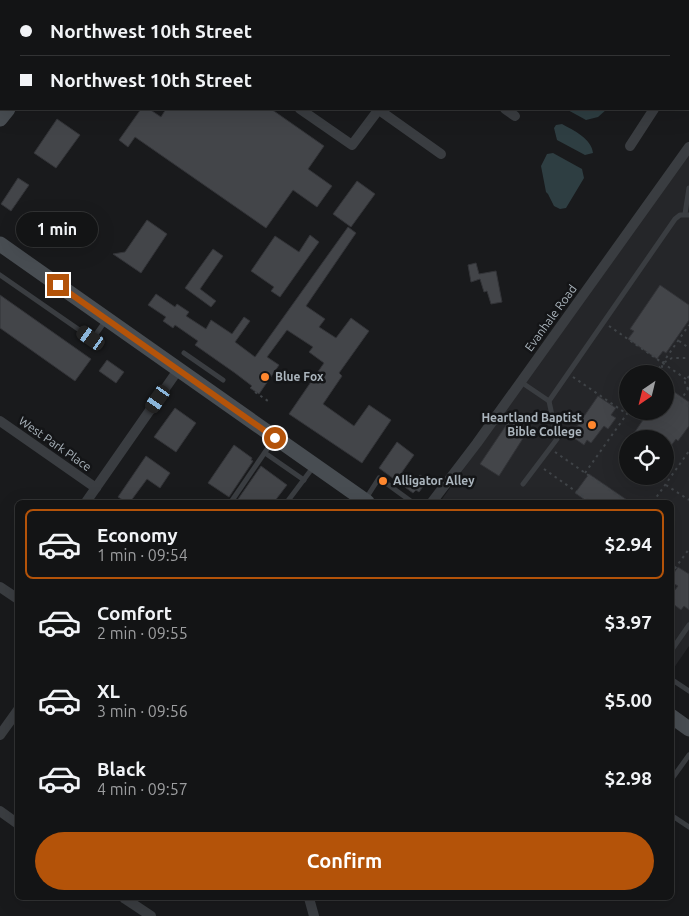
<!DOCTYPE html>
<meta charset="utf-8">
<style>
body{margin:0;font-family:Ubuntu,sans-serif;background:#1c1d1e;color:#f1f3f6;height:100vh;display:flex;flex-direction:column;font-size:19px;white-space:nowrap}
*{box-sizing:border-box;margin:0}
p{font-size:16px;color:#9d9ea0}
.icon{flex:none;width:28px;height:28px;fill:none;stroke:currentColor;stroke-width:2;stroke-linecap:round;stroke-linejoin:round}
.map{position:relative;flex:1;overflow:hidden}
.details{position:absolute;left:15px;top:500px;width:659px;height:400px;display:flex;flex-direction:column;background:#131415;border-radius:8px;box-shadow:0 5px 20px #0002,0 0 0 1px #323334}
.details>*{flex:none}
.hud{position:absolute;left:0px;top:0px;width:690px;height:110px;box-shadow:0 5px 20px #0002,0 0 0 1px #323334;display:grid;align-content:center;height:110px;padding:0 20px;background:#131415}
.needle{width:32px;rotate:215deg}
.tools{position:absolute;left:619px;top:365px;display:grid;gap:10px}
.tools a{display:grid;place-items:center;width:55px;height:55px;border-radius:50%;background:#131415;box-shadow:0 5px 20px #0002,0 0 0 1px #323334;font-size:25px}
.end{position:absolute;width:22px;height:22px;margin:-11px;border:6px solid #b45309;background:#fff;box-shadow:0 0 0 2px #fff}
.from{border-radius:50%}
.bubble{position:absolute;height:35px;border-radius:18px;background:#131415;box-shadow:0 5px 20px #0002,0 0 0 1px #323334;font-size:16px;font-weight:700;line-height:35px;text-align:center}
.car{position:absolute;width:15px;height:30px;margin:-15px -8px;border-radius:6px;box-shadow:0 0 4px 1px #0007;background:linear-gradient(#222 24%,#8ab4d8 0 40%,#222 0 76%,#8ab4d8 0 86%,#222 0)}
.hud b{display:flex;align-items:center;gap:18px;height:48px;font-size:19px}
.hud b+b{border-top:1px solid #323334}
.hud i{width:12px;height:12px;background:#f1f3f6}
ul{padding:9px 0 0;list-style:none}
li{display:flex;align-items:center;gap:15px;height:70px;margin:0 10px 8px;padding:0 10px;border:2px solid transparent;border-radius:8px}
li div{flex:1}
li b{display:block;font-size:19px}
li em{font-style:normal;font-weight:700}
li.selected{border-color:#b45309}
li>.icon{width:45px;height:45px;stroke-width:1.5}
.button{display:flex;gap:10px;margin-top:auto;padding:10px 20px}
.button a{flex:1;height:58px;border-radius:30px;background:#b45309;color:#fff;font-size:20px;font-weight:700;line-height:58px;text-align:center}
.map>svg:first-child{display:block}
.built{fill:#252629;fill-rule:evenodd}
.water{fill:#2e3e42}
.building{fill:#434549;stroke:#333438}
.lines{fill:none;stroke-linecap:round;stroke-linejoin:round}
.path{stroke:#404448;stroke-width:2;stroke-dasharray:2.5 4;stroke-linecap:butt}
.lane{stroke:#3a3d41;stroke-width:5}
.street{stroke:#3a3d41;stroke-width:10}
.secondary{stroke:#484d52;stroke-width:15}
.route{stroke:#b45309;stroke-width:6}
.poi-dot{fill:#ff872e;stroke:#141517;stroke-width:2}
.labels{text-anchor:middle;stroke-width:5;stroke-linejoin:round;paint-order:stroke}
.street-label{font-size:12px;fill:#abb5bd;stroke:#141517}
.poi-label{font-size:12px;font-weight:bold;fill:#abb5bd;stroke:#141517;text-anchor:start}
</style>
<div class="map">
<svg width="689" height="916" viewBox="0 0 689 916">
<rect width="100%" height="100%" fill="#191a1c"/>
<!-- built -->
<path class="built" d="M689 152V646L671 672V502H440ZM628 374H665V411H628ZM628 439H665V476H628Z"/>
<!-- water -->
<g class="water">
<path d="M566 109H607L598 117 586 120Z"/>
<path d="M562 124C573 130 592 139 593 153L585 155 557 140 554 128 556 125Z"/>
<path d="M553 153 582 169 584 178 566 208 560 209 554 206 548 194 546 192 541 166 547 154Z"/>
</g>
<!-- building -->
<g class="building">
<path d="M141 109H149L161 117 166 109H271L324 146 308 169 332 186 317 207 293 190 266 228 135 137 128 147 119 140Z"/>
<path d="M57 119 80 135 56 168 34 153Z"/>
<path d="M18 178 29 185 11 211 1 204Z"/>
<path d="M357 181 375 194 351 227 333 214Z"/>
<path d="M147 220 167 234 141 273 113 254 125 252Z"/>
<path d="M348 227 356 233 306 306 325 319 319 327 336 338 351 318 369 331 339 373 342 376 323 404 354 426 369 405 391 420 362 463 289 414 324 363 309 352 313 347 287 330 267 357 279 365 259 394 250 388 252 386 235 373 195 345 198 341 175 325 173 328 163 321 166 317 148 305 156 294 175 307 177 304 189 312 186 316 206 329 211 320 232 334 244 317 250 321 235 342 255 357Z"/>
<path d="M310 235 319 242 280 297 271 291 274 287 251 271 275 236 299 252Z"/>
<path d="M213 249 223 256 200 289 216 301 211 307 185 288Z"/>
<path d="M476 263 479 274 496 271 502 302 491 304 487 291 484 292 480 279 471 282 468 265Z"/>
<path d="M660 285 689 305V320L666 353 663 351 657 359 628 339 634 331 630 329Z"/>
<path d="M0 295 91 359 75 381 0 328Z"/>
<path d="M107 360 124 372 116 383 99 371Z"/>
<path d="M670 389 689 402V426L678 441 676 439 665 454V439H630L645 417 636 411H665V396Z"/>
<path d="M598 396 616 408 611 415 616 418 608 429 604 426 591 443 587 440 584 445 574 438 577 433 574 431Z"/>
<path d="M175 408 196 423 176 452 154 437Z"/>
<path d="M515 420 522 425 520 428 527 432 499 476 480 464 509 421 513 423Z"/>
<path d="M397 442 414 455 402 472 415 481 420 475 428 480 419 492 416 490 413 493 379 468Z"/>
<path d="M234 445 252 458 251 460 253 461 229 497 208 483Z"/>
<path d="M146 456 170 473 160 488 147 479 130 502H126L118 497Z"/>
<path d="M261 466 287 485 274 502H236Z"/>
<path d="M589 474 630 502H588L575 493Z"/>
<path d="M678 567 689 574V610L684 606 681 610 672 603 675 600 671 595 678 586 671 582V577Z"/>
</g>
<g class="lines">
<!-- path -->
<g class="path">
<path d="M609 326 686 379"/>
<path d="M679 341 689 348"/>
<path d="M655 374 689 325"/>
<path d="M660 374 663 363 672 358H689"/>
<path d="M689 376 685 382 686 387 689 389"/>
<path d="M573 377 627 414"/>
<path d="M665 390 689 407"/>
<path d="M255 392 268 401"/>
<path d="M680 401 688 389"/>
<path d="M555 452 627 502"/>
<path d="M544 469 591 502"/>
<path d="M585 473 629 411"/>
<path d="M666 485 689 500"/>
<path d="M653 502 689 451"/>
<path d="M671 574 689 549"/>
</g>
<!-- lane -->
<g class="lane">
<path d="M685 214 689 188"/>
<path d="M0 275 91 338 94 337 106 320"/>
<path d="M184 353 223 380"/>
<path d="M521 382 549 401"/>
<path d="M265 453 304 480"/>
<path d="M523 484 557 439 549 401 675 219 680 215H689"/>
<path d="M365 500 379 478 412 502"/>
<path d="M231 502 274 439"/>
<path d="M287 502 314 466"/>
<path d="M671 651 689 625"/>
<path d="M671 679 689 691"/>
<path d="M671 780 689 755"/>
<path d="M671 815 689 827"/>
</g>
<!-- street -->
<g class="street">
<path d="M144 0 145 1"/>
<path d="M275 0 277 1"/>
<path d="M588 0 590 1"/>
<path d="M489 1 490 0"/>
<path d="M300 109 352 145 379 109"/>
<path d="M505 109 515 116"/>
<path d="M379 110 441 154"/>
<path d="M630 146 654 109"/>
<path d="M0 421 96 488"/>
<path d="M86 502 178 370"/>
<path d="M432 502 477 443 689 147"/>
<path d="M0 587 18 599"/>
<path d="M0 735 18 710"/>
<path d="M0 811 18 824"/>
<path d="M124 898 151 916"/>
<path d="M309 898 314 916"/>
</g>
<!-- secondary -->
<g class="secondary">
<path d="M85 1 86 0"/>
<path d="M0 119 8 109"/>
<path d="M0 244 367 502"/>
<path d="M671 716 689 729"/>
</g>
</g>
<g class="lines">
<!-- route -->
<path class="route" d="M58 285 275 438"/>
</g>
<!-- markers -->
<g class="poi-dot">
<circle cx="265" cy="377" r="5"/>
<circle cx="592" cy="425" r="5"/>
<circle cx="383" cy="481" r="5"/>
</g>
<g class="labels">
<!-- street labels -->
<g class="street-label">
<text transform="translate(551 318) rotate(-54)" y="4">Evanhale Road</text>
<text transform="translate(55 444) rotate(35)" y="4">West Park Place</text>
</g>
<!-- poi labels -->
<g class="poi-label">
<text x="275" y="381">Blue Fox</text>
<text x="582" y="422" text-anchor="end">Heartland Baptist<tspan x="582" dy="14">Bible College</tspan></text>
<text x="393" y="485">Alligator Alley</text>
</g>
</g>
</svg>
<div class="tools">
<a><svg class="needle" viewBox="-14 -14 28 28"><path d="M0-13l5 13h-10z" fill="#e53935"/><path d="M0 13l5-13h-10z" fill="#9d9ea0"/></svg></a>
<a><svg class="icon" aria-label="locate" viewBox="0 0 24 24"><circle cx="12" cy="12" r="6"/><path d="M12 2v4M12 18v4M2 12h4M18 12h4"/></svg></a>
</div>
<i class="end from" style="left:275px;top:438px"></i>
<i class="end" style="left:58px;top:285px"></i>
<div class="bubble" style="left:16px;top:212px;width:82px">1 min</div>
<i class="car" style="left:91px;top:338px;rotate:305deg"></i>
<i class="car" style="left:158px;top:399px;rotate:215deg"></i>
<div class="hud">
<b><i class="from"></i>Northwest 10th Street</b>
<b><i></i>Northwest 10th Street</b>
</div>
<section class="details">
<ul>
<li class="selected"><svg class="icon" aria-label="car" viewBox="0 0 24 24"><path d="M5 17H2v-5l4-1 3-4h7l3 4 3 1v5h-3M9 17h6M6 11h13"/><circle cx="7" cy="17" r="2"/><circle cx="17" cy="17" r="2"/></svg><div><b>Economy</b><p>1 min · 09:54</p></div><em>$2.94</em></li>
<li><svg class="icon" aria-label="car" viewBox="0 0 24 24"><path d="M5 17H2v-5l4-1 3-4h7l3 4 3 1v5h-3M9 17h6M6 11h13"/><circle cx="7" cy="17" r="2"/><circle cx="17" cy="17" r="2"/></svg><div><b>Comfort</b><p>2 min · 09:55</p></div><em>$3.97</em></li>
<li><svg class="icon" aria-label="car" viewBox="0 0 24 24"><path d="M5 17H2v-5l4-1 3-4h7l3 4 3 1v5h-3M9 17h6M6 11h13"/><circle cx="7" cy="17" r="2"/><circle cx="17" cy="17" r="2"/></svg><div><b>XL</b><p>3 min · 09:56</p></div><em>$5.00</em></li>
<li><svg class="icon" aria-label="car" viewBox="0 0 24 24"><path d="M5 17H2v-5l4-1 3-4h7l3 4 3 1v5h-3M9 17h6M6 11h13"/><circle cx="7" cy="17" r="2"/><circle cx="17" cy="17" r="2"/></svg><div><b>Black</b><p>4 min · 09:57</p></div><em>$2.98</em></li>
</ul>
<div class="button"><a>Confirm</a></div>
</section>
</div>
